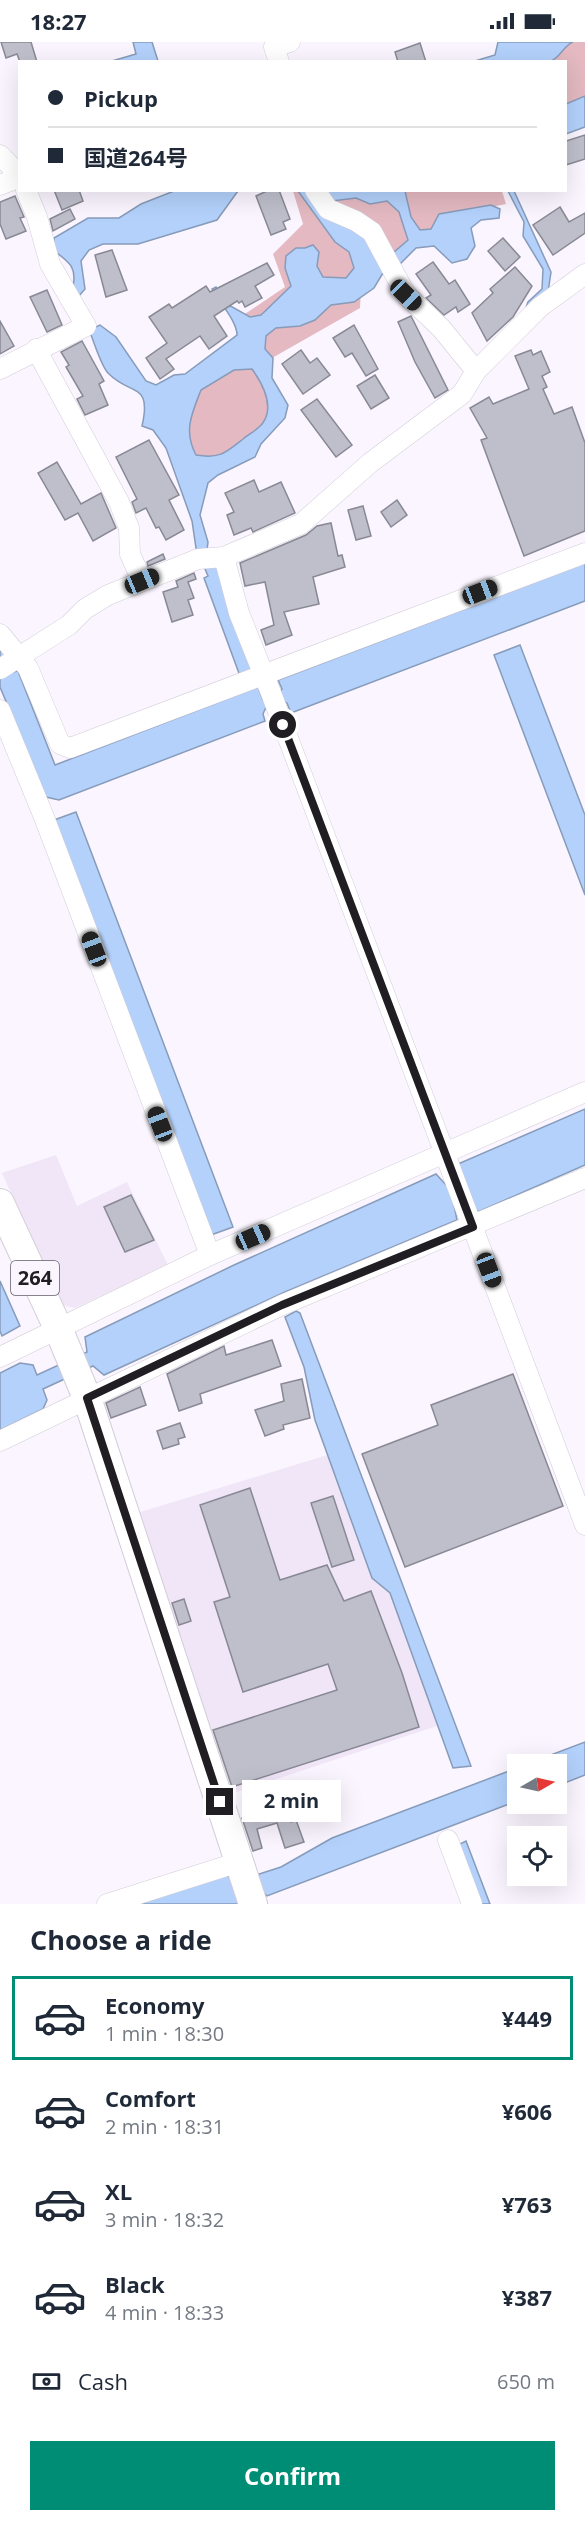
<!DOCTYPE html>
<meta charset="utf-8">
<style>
body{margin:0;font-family:"Open Sans","Noto Sans JP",sans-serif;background:#f2f2f3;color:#1f2937;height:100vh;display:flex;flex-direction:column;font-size:22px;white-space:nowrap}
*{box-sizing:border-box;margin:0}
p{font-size:20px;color:#747a83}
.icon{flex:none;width:33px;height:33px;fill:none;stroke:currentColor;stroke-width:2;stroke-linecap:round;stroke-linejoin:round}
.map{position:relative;height:1862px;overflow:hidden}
.details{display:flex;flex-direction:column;background:#fff;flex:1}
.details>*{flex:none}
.banner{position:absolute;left:18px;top:18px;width:549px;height:132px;border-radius:0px;box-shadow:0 6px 24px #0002;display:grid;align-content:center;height:132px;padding:0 30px;background:#fff}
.needle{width:39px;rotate:81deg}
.fabs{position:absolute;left:507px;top:1712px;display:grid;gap:12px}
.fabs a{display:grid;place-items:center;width:60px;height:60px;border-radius:0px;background:#fff;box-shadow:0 6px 24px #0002;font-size:30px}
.end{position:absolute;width:27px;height:27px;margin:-14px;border:8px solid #201e22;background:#fff;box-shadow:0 0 0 3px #fff}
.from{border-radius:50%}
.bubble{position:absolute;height:42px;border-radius:0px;background:#fff;box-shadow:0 6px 24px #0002;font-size:20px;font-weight:700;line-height:42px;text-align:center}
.car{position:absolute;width:18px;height:36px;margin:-18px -9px;border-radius:8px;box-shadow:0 0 4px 2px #0007;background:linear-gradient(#222 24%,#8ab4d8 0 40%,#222 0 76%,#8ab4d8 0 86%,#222 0)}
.banner b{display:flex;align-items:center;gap:21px;height:57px;font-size:22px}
.banner b+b{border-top:2px solid #e0e1e3}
.banner i{width:15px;height:15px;background:#1f2937}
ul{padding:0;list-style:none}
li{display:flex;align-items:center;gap:18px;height:84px;margin:0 12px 9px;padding:0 18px;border:3px solid transparent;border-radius:0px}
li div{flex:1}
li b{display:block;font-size:22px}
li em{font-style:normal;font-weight:700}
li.on{border-color:#008d75}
li>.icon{width:54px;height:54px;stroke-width:1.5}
h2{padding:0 30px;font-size:27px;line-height:72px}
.pay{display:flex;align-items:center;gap:15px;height:66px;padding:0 30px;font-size:22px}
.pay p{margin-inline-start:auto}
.cta{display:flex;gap:12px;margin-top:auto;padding:12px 30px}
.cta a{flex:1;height:69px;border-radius:0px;background:#008d75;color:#fff;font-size:24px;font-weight:700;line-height:69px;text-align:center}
.status{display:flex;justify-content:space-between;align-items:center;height:42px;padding:0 30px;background:#fff;direction:ltr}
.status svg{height:16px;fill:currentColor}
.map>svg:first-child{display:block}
.built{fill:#f0e6f8}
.green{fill:#e4b9c1}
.water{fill:#b3d1fb;stroke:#879bba;stroke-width:1.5;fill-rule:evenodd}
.building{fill:#bfbfcc;stroke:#898995;stroke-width:1.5}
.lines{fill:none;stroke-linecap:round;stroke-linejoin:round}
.minor-casing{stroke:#d3cdd8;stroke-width:21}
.highway-casing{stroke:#d3cdd8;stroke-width:30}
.minor{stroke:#fff;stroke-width:20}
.highway{stroke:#fff;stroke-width:28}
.route{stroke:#201e22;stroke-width:8}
.labels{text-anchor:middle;stroke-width:6;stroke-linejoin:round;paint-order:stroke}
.shield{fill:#faf5fe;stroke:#615e64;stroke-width:1.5}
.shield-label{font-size:20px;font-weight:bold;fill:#201e22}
</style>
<div class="status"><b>18:27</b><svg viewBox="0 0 49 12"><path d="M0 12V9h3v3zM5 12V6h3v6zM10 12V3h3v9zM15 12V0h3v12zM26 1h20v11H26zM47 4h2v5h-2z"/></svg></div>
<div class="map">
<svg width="585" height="1862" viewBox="0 0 585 1862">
<rect width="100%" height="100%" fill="#faf5fe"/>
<!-- built -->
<g class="built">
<path d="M56 1113 77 1164 127 1140 168 1223 75 1266 62 1263 2 1131Z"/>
<path d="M347 1407 446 1681 225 1754 134 1472Z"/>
</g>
<!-- green -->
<g class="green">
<path d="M541 0H585V63L566 72V20H479Z"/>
<path d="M293 149H502L506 162 442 175 437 196 362 228 360 266 265 320 274 380 187 446 149 356 245 296 239 276 285 245 273 212 303 182Z"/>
</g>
<!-- water -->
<g class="water">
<path d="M133 0H152L158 19H112L136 12Z"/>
<path d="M498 0H573C563 4 561 15 551 19H475L495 13Z"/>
<path d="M585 54V85L566 92V62Z"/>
<path d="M174 149H238L217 178 138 202H103L89 208 81 219 85 247 78 255 72 250C78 226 71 221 53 208L54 196 88 176H119L141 162Z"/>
<path d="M298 149H310L365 192 386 226 374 246 354 260 331 263 315 278 300 284 276 286 266 294 265 307 273 316 272 336 288 363 285 376 261 402 255 415 218 433 208 441 200 473 208 500 207 508 219 524 252 630 240 634 204 536 208 534 196 506 192 479 166 406 153 388 142 384C152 340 131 354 109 332 101 325 94 299 89 288L100 283 116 295 146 339 156 343 174 333 185 332 237 293C237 279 219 260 212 247L216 245 225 261 250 275 261 273 291 244 285 226 286 214 296 206H305L313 203 319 210 317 224 323 235 346 236 354 226 349 210 335 200ZM252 327C262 341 274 362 264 379 261 386 249 392 243 397 225 411 220 417 196 413 183 389 192 371 201 348L234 328Z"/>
<path d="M325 149H405L411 175 420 188 431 187 439 172 491 163 500 167 499 176 481 178 471 186 475 204 467 217 452 221 434 204 416 206 400 222 393 211 408 198 399 170 387 159 370 162 356 156 332 159Z"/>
<path d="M508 149H514L551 230 548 250 524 271 528 260 542 247 543 227 523 194 524 180Z"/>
<path d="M585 521V559L291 671 287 661 282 659 266 665 263 672 265 679 59 758 46 755 0 645V637L7 633 0 619V603L13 630 18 629 55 723 258 645 263 658 279 652 282 647 278 638Z"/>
<path d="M520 603 585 773V853L494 613Z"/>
<path d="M76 770 233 1185 211 1193 54 778Z"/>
<path d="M585 1067V1123L478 1170 469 1157 454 1163 457 1178 285 1250 104 1333 93 1324 43 1347 47 1358 43 1367 0 1388V1331L20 1321 33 1323 37 1333 87 1310 85 1295 234 1223 436 1132 446 1143 461 1139 458 1122Z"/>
<path d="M0 1239 20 1284 2 1294 0 1289Z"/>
<path d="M296 1269 300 1271 471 1724 453 1726 390 1551 372 1536 315 1378 304 1325 285 1275Z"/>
<path d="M585 1700V1733L557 1744 556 1722H527Z"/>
<path d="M517 1726V1759L267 1854 262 1849 242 1862H120L226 1833 235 1839 258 1836 259 1832 281 1825 332 1796Z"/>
<path d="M466 1799 490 1862H481L458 1803Z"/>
</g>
<!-- building -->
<g class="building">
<path d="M1 0H31L37 20H20L17 12 6 16Z"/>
<path d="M420 1 426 20H398L395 10Z"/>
<path d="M585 93V117L566 123V99Z"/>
<path d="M54 148H79L83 159 62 168Z"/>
<path d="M269 148H279L290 177 283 180 286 187 271 193 256 154Z"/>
<path d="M15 154 24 175 20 176 26 189 6 197 0 182V160Z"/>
<path d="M560 165 569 180 585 171V191L553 213 533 183Z"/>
<path d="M70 167 75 177 53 189 50 177Z"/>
<path d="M503 196 520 215 505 229 488 209Z"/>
<path d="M112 208 127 248 106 255 95 213Z"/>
<path d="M433 220 449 242 455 238 470 262 458 270 456 265 444 273 426 256 431 253 416 232Z"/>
<path d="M267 221 274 233 255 244 262 256 245 265 242 259 239 261 237 259 214 274 227 294 209 307 200 294 166 317 174 327 160 337 146 316 167 301 149 275 169 262 172 266 206 244 210 250Z"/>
<path d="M515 225 532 244 513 275 487 299 472 271 493 251 490 247Z"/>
<path d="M47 248 62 283 47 290 30 255Z"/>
<path d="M411 274 448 348 435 356 415 320 398 280Z"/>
<path d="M0 279 14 304 0 312Z"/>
<path d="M354 283 378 327 366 334 352 311 345 315 333 296Z"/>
<path d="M82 299 104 339 99 342 108 363 85 373 77 357 83 354 66 325 69 323 61 310Z"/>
<path d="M301 308 310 321 317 316 330 333 303 352 282 322Z"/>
<path d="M531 308 533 313 541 309 550 330 542 334 547 345 543 347 554 372 572 365 585 401V489L524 514 481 398 487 396 470 366 489 355 493 362 529 347 515 314Z"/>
<path d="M375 333 389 356 371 367 357 344Z"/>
<path d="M317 357 352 403 336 415 301 368Z"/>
<path d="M149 398 179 453 169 458 184 488 166 498 159 485 156 486 146 466 136 471 132 460 137 457 116 415Z"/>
<path d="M57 420 81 462 101 451 116 486 93 499 78 471 65 478 38 431Z"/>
<path d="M254 438 259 450 281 440 295 471 253 490 251 486 234 493 227 473 234 470 225 451Z"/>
<path d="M397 458 407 473 391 485 381 470Z"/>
<path d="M363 464 371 494 356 498 348 468Z"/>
<path d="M331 481 338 514 342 513 345 525 313 535 319 562 284 570 292 593 266 603 261 588 274 583 265 540 245 544 240 521 306 493 317 484Z"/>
<path d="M163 512 165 517 148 524 147 520Z"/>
<path d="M194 531 196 537 188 540 194 556 188 558 193 573 172 580 163 550 178 545 176 539Z"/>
<path d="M131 1153 154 1198 125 1210 104 1165Z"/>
<path d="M272 1298 281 1324 200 1352 202 1361 179 1369 167 1332 224 1304 226 1313Z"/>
<path d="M513 1332 563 1464 405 1525 362 1412 438 1383 431 1363Z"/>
<path d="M302 1337 310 1376 283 1383 284 1387 265 1394 255 1368 284 1359 281 1342Z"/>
<path d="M140 1345 146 1363 111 1376 106 1361Z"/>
<path d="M180 1381 185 1395 178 1397 179 1402 163 1407 157 1389Z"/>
<path d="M250 1446 280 1538 327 1523 344 1559 371 1549 402 1631 419 1685 232 1745 213 1688 337 1648 328 1622 243 1650 214 1560 230 1555 200 1463Z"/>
<path d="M333 1454 354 1518 332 1525 311 1461Z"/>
<path d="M184 1557 191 1579 179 1583 172 1561Z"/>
<path d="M282 1751 291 1780 296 1778 304 1800 285 1806 277 1781 257 1787 262 1806 253 1809 242 1776 268 1768 265 1757Z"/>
</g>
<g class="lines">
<defs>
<g id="minor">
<path d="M279 20 274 5 290 0"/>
<path d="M0 113 20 134"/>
<path d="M0 143 20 135"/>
<path d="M315 148 328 167 356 179 372 190 406 253 441 286 476 329"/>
<path d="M36 307 119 460 129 486 130 512 142 539"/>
<path d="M0 327 86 284 50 222 37 175 26 148"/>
<path d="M224 515 239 571 271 651 585 1483"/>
<path d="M0 592 28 626 60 702 70 706 585 511"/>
<path d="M0 627 69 583 85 567 108 553 198 517 224 515 301 482 370 421 462 352 476 329 540 265 585 232"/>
<path d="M0 668 44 775 210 1213"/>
<path d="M0 1315 210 1213 585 1050"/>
<path d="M0 1399 282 1263 585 1136"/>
<path d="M448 1798 472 1862"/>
<path d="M107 1862 239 1820"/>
</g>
<path id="highway" d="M0 1161 58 1286 87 1356 253 1862"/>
</defs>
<!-- minor casing -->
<use href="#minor" class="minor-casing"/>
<!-- highway casing -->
<use href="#highway" class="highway-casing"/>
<!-- minor -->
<use href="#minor" class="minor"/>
<!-- highway -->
<use href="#highway" class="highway"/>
</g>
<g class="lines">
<!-- route -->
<path class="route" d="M220 1760 87 1356 282 1263 473 1185 283 683"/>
</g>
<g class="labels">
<!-- shield labels -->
<rect class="shield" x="11" y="1219" width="48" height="34" rx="4.5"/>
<g class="shield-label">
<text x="35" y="1243">264</text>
</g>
</g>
</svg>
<div class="fabs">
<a><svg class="needle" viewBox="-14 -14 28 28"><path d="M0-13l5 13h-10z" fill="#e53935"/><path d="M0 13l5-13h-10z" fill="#747a83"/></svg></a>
<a><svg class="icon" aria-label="locate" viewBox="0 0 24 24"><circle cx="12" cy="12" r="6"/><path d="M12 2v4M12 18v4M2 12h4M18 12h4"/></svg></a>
</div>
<i class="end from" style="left:283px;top:683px"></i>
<i class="end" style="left:220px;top:1760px"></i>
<div class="bubble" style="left:242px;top:1738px;width:99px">2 min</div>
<i class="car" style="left:406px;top:253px;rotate:134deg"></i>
<i class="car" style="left:142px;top:539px;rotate:67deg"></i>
<i class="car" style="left:480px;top:550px;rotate:69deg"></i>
<i class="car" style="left:94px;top:907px;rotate:339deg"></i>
<i class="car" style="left:160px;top:1082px;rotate:339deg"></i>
<i class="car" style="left:253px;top:1195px;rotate:66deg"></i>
<i class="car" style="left:489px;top:1228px;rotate:159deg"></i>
<div class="banner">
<b><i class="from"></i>Pickup</b>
<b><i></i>国道264号</b>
</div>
</div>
<section class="details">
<h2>Choose a ride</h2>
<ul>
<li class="on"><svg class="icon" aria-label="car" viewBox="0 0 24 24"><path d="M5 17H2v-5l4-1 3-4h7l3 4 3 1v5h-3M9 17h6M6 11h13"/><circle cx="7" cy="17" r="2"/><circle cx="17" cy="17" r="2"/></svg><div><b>Economy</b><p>1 min · 18:30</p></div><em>¥449</em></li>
<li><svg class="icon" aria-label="car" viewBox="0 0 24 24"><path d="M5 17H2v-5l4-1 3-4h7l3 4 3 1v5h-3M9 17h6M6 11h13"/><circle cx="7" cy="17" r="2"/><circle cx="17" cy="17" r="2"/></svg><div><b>Comfort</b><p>2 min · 18:31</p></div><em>¥606</em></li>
<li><svg class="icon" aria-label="car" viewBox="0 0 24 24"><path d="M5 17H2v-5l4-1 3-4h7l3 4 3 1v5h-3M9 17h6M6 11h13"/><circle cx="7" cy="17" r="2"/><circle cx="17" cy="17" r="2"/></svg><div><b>XL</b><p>3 min · 18:32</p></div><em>¥763</em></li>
<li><svg class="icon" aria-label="car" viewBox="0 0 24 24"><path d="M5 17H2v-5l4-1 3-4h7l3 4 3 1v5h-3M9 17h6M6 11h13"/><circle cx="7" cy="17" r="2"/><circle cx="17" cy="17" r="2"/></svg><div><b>Black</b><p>4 min · 18:33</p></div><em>¥387</em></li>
</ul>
<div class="pay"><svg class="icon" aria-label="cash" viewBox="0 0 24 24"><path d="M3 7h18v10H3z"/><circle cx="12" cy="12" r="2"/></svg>Cash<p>650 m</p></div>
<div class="cta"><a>Confirm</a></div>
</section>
